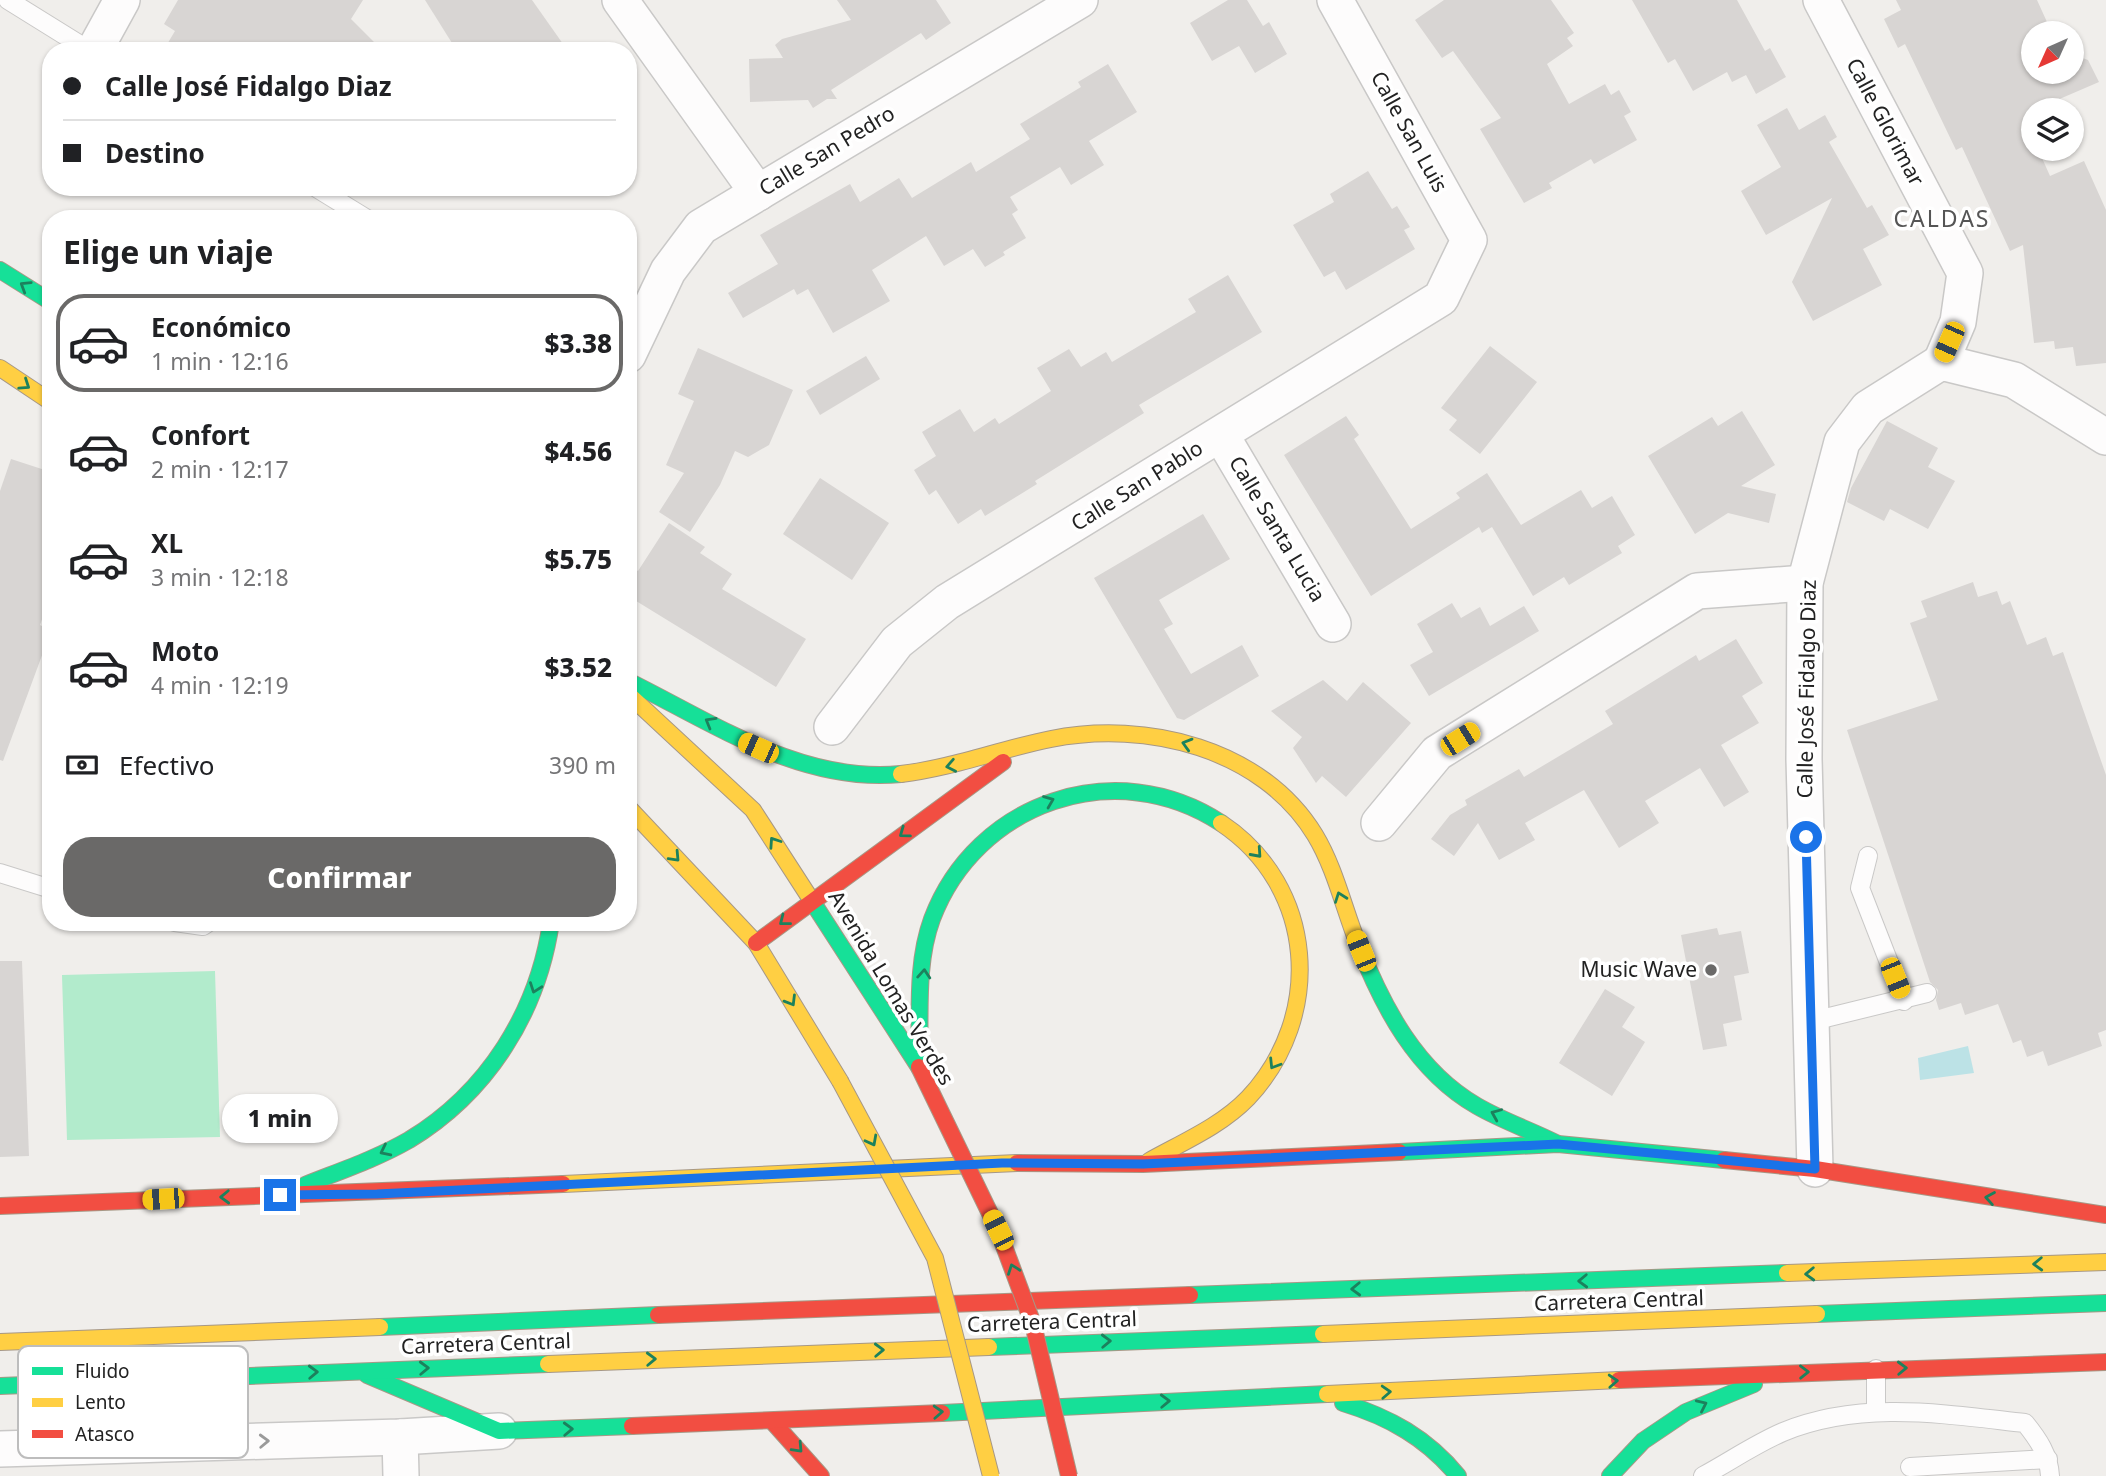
<!DOCTYPE html>
<html lang="es">
<meta charset="utf-8">
<style>
body{margin:0;font-family:"Noto Sans",sans-serif;background:#f6f6f6;color:#202124;height:100vh;display:flex;flex-direction:column;font-size:26px;white-space:nowrap}
*{box-sizing:border-box;margin:0}
p{font-size:23px;color:#757577}
.icon{flex:none;width:38px;height:38px;fill:none;stroke:currentColor;stroke-width:2;stroke-linecap:round;stroke-linejoin:round}
.map{position:relative;flex:1;overflow:hidden}
.drawer{position:absolute;left:42px;top:210px;width:595px;height:721px;display:flex;flex-direction:column;background:#fff;border-radius:28px;box-shadow:0 2px 5px #0004}
.drawer>*{flex:none}
.top-card{position:absolute;left:42px;top:42px;width:595px;height:154px;border-radius:28px;box-shadow:0 2px 5px #0004;display:grid;align-content:center;height:154px;padding:0 21px;background:#fff}
.needle{width:46px;rotate:225deg}
.buttons{position:absolute;left:2021px;top:21px;display:grid;gap:14px}
.buttons a{display:grid;place-items:center;width:63px;height:63px;border-radius:50%;background:#fff;box-shadow:0 2px 5px #0004;font-size:35px}
.end{position:absolute;width:32px;height:32px;margin:-16px;border:9px solid #1a73e8;background:#fff;box-shadow:0 0 0 4px #fff}
.from{border-radius:50%}
.bubble{position:absolute;height:49px;border-radius:24px;background:#fff;box-shadow:0 2px 5px #0004;font-size:23px;font-weight:800;line-height:49px;text-align:center}
.car{position:absolute;width:21px;height:42px;margin:-21px -10px;border-radius:9px;box-shadow:0 0 5px 2px #0007;background:linear-gradient(#f5c518 24%,#345 0 40%,#f5c518 0 76%,#345 0 86%,#f5c518 0)}
.top-card b{display:flex;align-items:center;gap:24px;height:66px;font-size:26px}
.top-card b+b{border-top:2px solid #e0e0e0}
.top-card i{width:18px;height:18px;background:#202124}
ul{padding:0;list-style:none}
li{display:flex;align-items:center;gap:21px;height:98px;margin:0 14px 10px;padding:0 7px;border:4px solid transparent;border-radius:28px}
li div{flex:1}
li b{display:block;font-size:26px}
li em{font-style:normal;font-weight:800}
li.current{border-color:#6a6968}
li>.icon{width:63px;height:63px;stroke-width:1.5}
h2{padding:0 21px;font-size:32px;line-height:84px}
.pay{display:flex;align-items:center;gap:18px;height:77px;padding:0 21px;font-size:26px}
.pay p{margin-inline-start:auto}
.cta{display:flex;gap:14px;margin-top:auto;padding:14px 21px}
.cta a{flex:1;height:80px;border-radius:28px;background:#6a6968;color:#fff;font-size:28px;font-weight:800;line-height:80px;text-align:center}
.map>svg:first-child{display:block}
.pitch{fill:#b2ebcc}
.water{fill:#bce2e6}
.building{fill:#d8d5d3}
.lines{fill:none;stroke-linecap:round;stroke-linejoin:round}
.lane-casing{stroke:#c9c8c7;stroke-width:20}
.street-casing{stroke:#c9c8c7;stroke-width:38}
.fast-casing{stroke:#a79886;stroke-width:18}
.slow-casing{stroke:#a79886;stroke-width:18}
.jam-casing{stroke:#a79886;stroke-width:18}
.lane{stroke:#fdfcfc;stroke-width:18}
.street{stroke:#fdfcfc;stroke-width:35}
.fast{stroke:#16e098;stroke-width:16}
.slow{stroke:#ffcf43;stroke-width:16}
.jam{stroke:#f24e42;stroke-width:16}
.slow-bridge-casing{stroke:#a79886;stroke-width:18;stroke-linecap:butt}
.jam-bridge-casing{stroke:#a79886;stroke-width:18;stroke-linecap:butt}
.slow-bridge{stroke:#ffcf43;stroke-width:16}
.jam-bridge{stroke:#f24e42;stroke-width:16}
.oneway{stroke:#1c815d}
.oneway2{stroke:#9a9a9a}
.route{stroke:#1a73e8;stroke-width:9}
.poi-dot{fill:#6a6968;stroke:#fff;stroke-width:2.5}
.labels{text-anchor:middle;stroke-width:7;stroke-linejoin:round;paint-order:stroke}
.street-label{font-size:21px;fill:#222;stroke:#fff}
.poi-label{font-size:21px;fill:#222;stroke:#fff;text-anchor:end}
.neighbourhood-label{font-size:23px;letter-spacing:2px;fill:#555;stroke:#fff}
.key{fill:#fff;stroke:#bdbdbd;stroke-width:2}
.key-label{font-size:19px;fill:#222}
</style>
<div class="map">
<svg width="2106" height="1476" viewBox="0 0 2106 1476">
<rect width="100%" height="100%" fill="#f0eeeb"/>
<!-- pitch -->
<path class="pitch" d="M215 971 220 1137 67 1140 62 975Z"/>
<!-- water -->
<path class="water" d="M1968 1046 1974 1073 1920 1080 1918 1058Z"/>
<!-- building -->
<g class="building">
<path d="M178 0H363L351 19 383 51H163L175 31 164 24Z"/>
<path d="M425 0H532L568 51H457Z"/>
<path d="M837 0H936L951 23 926 40 921 33 831 90 837 99H827L813 108 808 100 750 102 749 59 783 58 775 45 782 39 851 20Z"/>
<path d="M1228 0H1247L1263 26 1269 22 1287 54 1255 73 1239 46 1212 61 1190 23Z"/>
<path d="M1444 0H1551L1574 33 1567 38 1573 46 1547 64 1569 104 1605 84 1611 95 1619 90 1631 112 1624 116 1637 140 1594 164 1591 159 1549 183 1552 188 1524 203 1480 129 1501 118 1453 51 1442 58 1415 20Z"/>
<path d="M1632 0H1737L1765 51 1770 48 1786 77 1756 94 1746 75 1732 82 1727 72 1693 91 1675 59 1668 63Z"/>
<path d="M1896 0H2037L2052 33H2034V72H2072V54L2088 60 2099 82 2034 110 2024 118 2034 140V149H2038L2050 176 2084 161 2106 210V363L2076 366 2073 347 2055 349 2054 341 2034 343 2023 245 2010 251 1962 147 1956 150 1905 44 1898 48 1884 19 1901 10Z"/>
<path d="M1108 64 1137 112 1089 141 1104 165 1071 185 1060 167 1010 197 1018 210 1012 214 1026 238 1003 252 1005 255 985 267 973 249 944 266 926 236 872 270 890 301 833 333 808 289 797 295 794 289 743 318 728 293 778 264 760 235 850 184 860 202 899 178 912 198 971 162 976 172 1030 139 1020 124 1081 87 1078 82Z"/>
<path d="M1787 108 1799 130 1825 115 1837 137 1829 142 1867 208 1872 205 1889 235 1863 249 1882 285 1813 321 1792 282 1832 198 1766 235 1741 191 1781 167 1757 125Z"/>
<path d="M1368 171 1392 209 1397 206 1410 227 1404 230 1415 249 1346 290 1335 271 1324 277 1293 225 1334 202 1330 194Z"/>
<path d="M1228 275 1262 332 1139 405 1144 413 1035 481 1037 484 985 516 981 509 958 524 936 490 929 495 914 470 936 456 922 432 960 409 974 432 995 418 999 424 1051 391 1037 368 1069 349 1081 367 1106 352 1112 362 1196 312 1188 299Z"/>
<path d="M1490 346 1537 382 1480 454 1449 430 1457 420 1441 408Z"/>
<path d="M698 348 793 390 769 445 748 457 735 451 720 485 690 532 659 512 684 473 666 465 694 401 678 394Z"/>
<path d="M866 356 880 379 820 415 806 391Z"/>
<path d="M1742 411 1775 465 1741 486 1776 494 1769 523 1728 513 1695 534 1648 456 1712 417 1718 426Z"/>
<path d="M1346 416 1359 435 1354 439 1411 529 1460 498 1456 493 1487 473 1521 525 1581 490 1592 508 1612 496 1635 535 1618 546 1622 553 1569 585 1564 577 1533 596 1492 527 1482 533 1479 527 1371 596 1284 455Z"/>
<path d="M1887 421 1938 448 1928 467 1955 481 1928 529 1890 509 1884 521 1847 502 1851 488Z"/>
<path d="M11 459 51 472V594L40 625 51 631 3 761 0 760V491Z"/>
<path d="M820 478 889 523 852 580 783 534Z"/>
<path d="M1203 514 1230 559 1159 600 1173 624 1164 629 1191 674 1242 645 1259 676 1184 720 1177 718 1094 578Z"/>
<path d="M669 523 705 547 700 553 732 574 722 589 806 639 776 687 628 596V565L638 571Z"/>
<path d="M1973 582 1978 597 1997 591 2002 605 2010 601 2027 645 2046 637 2053 656 2063 652 2106 775V1030L2098 1033 2102 1046 2048 1066 2043 1051 2027 1057 2021 1040 2013 1043 1998 1004 1965 1015 1961 1003 1939 1010 1936 1000 1938 990 1930 982 1847 730 1938 700 1910 623 1927 617 1921 601Z"/>
<path d="M1452 603 1461 618 1480 607 1490 626 1524 606 1539 631 1429 696 1410 665 1433 652 1417 624Z"/>
<path d="M1736 639 1763 683 1742 696 1759 723 1721 745 1749 792 1724 807 1700 768 1645 801 1659 823 1619 848 1584 790 1525 823 1535 840 1499 860 1478 823 1454 856 1431 839 1450 815 1467 805 1465 800 1519 769 1524 777 1613 724 1605 711 1696 655 1699 661Z"/>
<path d="M1323 680 1347 701 1363 682 1411 723 1346 797 1322 776 1316 783 1293 748 1302 737 1271 711Z"/>
<path d="M1717 928 1719 935 1741 931 1749 973 1734 976 1742 1020 1723 1024 1727 1046 1703 1050 1681 935Z"/>
<path d="M0 961H22L29 1156 0 1157Z"/>
<path d="M1605 989 1635 1007 1622 1027 1645 1042 1612 1096 1559 1063Z"/>
</g>
<g class="lines">
<defs>
<g id="lane">
<path d="M8 0 90 51"/>
<path d="M315 187 367 219"/>
<path d="M1868 856 1860 888 1904 1001"/>
<path d="M0 873 51 889"/>
<path d="M175 922 203 926 209 922"/>
<path d="M1813 1021 1927 993"/>
<path d="M1876 1369V1412"/>
<path d="M1910 1467 2048 1459"/>
<path d="M1703 1476C1729 1462 1755 1444 1783 1432 1861 1400 1943 1414 2025 1423 2038 1439 2049 1455 2050 1476"/>
</g>
<g id="street">
<path d="M620 0 758 193"/>
<path d="M1821 0 1965 273 1958 322 1941 362"/>
<path d="M94 51 122 0"/>
<path d="M628 355 668 271 701 227 1080 0"/>
<path d="M1221 435 1333 624"/>
<path d="M832 727 897 642 947 602 1441 298 1469 240 1335 0"/>
<path d="M1379 823 1437 753 1697 591 1805 583"/>
<path d="M1815 1169 1804 759 1805 583 1842 442 1868 408 1941 362 2014 380 2106 437"/>
<path d="M400 1437 401 1476"/>
<path d="M0 1449 400 1437 499 1431"/>
</g>
<g id="fast">
<path d="M0 270 51 302"/>
<path d="M628 681C713 723 802 784 901 774"/>
<path d="M808 895 919 1067"/>
<path d="M1358 944C1383 1007 1416 1071 1477 1106 1503 1121 1530 1130 1556 1143"/>
<path d="M919 1067C921 1019 915 965 932 919 976 802 1116 754 1221 823"/>
<path d="M1399 1152 1558 1144 1724 1160"/>
<path d="M305 1185C340 1171 376 1159 409 1140 488 1092 538 1012 551 922"/>
<path d="M1190 1295 1787 1273"/>
<path d="M1817 1314 2106 1303"/>
<path d="M380 1327 658 1315"/>
<path d="M989 1347 1323 1334"/>
<path d="M367 1375 499 1431 632 1426"/>
<path d="M0 1386 548 1364"/>
<path d="M1343 1403C1389 1417 1427 1438 1458 1476"/>
<path d="M942 1413 1327 1394"/>
<path d="M1610 1476 1643 1441 1686 1412 1754 1384"/>
</g>
<g id="slow">
<path d="M0 368 51 402"/>
<path d="M628 694 753 810 808 895"/>
<path d="M901 774C952 768 1001 749 1051 739 1146 720 1262 748 1315 835 1335 868 1344 909 1358 944"/>
<path d="M628 807 756 943 840 1081"/>
<path d="M1149 1161C1183 1142 1221 1126 1248 1098 1325 1016 1316 886 1221 823"/>
<path d="M563 1184 1017 1163"/>
<path d="M1787 1273 2106 1262"/>
<path d="M1323 1334 1817 1314"/>
<path d="M0 1342 380 1327"/>
<path d="M548 1364 989 1347"/>
<path d="M1327 1394 1619 1380"/>
</g>
<g id="jam">
<path d="M756 943 1003 762"/>
<path d="M1724 1160 1815 1169 2106 1215"/>
<path d="M1017 1163 1143 1164 1399 1152"/>
<path d="M0 1206 563 1184"/>
<path d="M658 1315 1190 1295"/>
<path d="M1619 1380 2106 1362"/>
<path d="M772 1421 821 1476"/>
<path d="M632 1426 942 1413"/>
</g>
</defs>
<!-- lane casing -->
<use href="#lane" class="lane-casing"/>
<!-- street casing -->
<use href="#street" class="street-casing"/>
<!-- fast casing -->
<use href="#fast" class="fast-casing"/>
<!-- slow casing -->
<use href="#slow" class="slow-casing"/>
<!-- jam casing -->
<use href="#jam" class="jam-casing"/>
<!-- lane -->
<use href="#lane" class="lane"/>
<!-- street -->
<use href="#street" class="street"/>
<!-- fast -->
<use href="#fast" class="fast"/>
<!-- slow -->
<use href="#slow" class="slow"/>
<!-- jam -->
<use href="#jam" class="jam"/>
<defs>
<path id="slow-bridge" d="M840 1081 935 1258 991 1476"/>
<path id="jam-bridge" d="M919 1067 998 1230 1033 1324 1069 1476"/>
</defs>
<!-- slow-bridge casing -->
<use href="#slow-bridge" class="slow-bridge-casing"/>
<!-- jam-bridge casing -->
<use href="#jam-bridge" class="jam-bridge-casing"/>
<!-- slow-bridge -->
<use href="#slow-bridge" class="slow-bridge"/>
<!-- jam-bridge -->
<use href="#jam-bridge" class="jam-bridge"/>
</g>
<!-- one-way arrows -->
<defs><path id="oneway-chevron" d="M-2-3.5L2.5 0L-2 3.5" fill="none" stroke-width="1.6" stroke-linecap="round" stroke-linejoin="round" transform="scale(1.75)"/></defs>
<g class="oneway">
<use href="#oneway-chevron" transform="translate(25 286) rotate(-148)"/>
<use href="#oneway-chevron" transform="translate(25 385) rotate(34)"/>
<use href="#oneway-chevron" transform="translate(710 722) rotate(-150)"/>
<use href="#oneway-chevron" transform="translate(1187 744) rotate(-164)"/>
<use href="#oneway-chevron" transform="translate(951 766) rotate(169)"/>
<use href="#oneway-chevron" transform="translate(1049 801) rotate(-22)"/>
<use href="#oneway-chevron" transform="translate(904 833) rotate(144)"/>
<use href="#oneway-chevron" transform="translate(774 842) rotate(-124)"/>
<use href="#oneway-chevron" transform="translate(1257 853) rotate(48)"/>
<use href="#oneway-chevron" transform="translate(675 857) rotate(47)"/>
<use href="#oneway-chevron" transform="translate(1340 897) rotate(-110)"/>
<use href="#oneway-chevron" transform="translate(784 921) rotate(142)"/>
<use href="#oneway-chevron" transform="translate(924 974) rotate(-86)"/>
<use href="#oneway-chevron" transform="translate(535 988) rotate(110)"/>
<use href="#oneway-chevron" transform="translate(791 1001) rotate(59)"/>
<use href="#oneway-chevron" transform="translate(1274 1064) rotate(122)"/>
<use href="#oneway-chevron" transform="translate(1496 1114) rotate(-157)"/>
<use href="#oneway-chevron" transform="translate(872 1141) rotate(62)"/>
<use href="#oneway-chevron" transform="translate(385 1151) rotate(154)"/>
<use href="#oneway-chevron" transform="translate(225 1197) rotate(178)"/>
<use href="#oneway-chevron" transform="translate(1990 1198) rotate(-170)"/>
<use href="#oneway-chevron" transform="translate(2038 1264) rotate(178)"/>
<use href="#oneway-chevron" transform="translate(1013 1269) rotate(-110)"/>
<use href="#oneway-chevron" transform="translate(1810 1274) rotate(178)"/>
<use href="#oneway-chevron" transform="translate(1583 1281) rotate(178)"/>
<use href="#oneway-chevron" transform="translate(1356 1289) rotate(178)"/>
<use href="#oneway-chevron" transform="translate(1106 1341) rotate(-2)"/>
<use href="#oneway-chevron" transform="translate(879 1350) rotate(-2)"/>
<use href="#oneway-chevron" transform="translate(651 1359) rotate(-2)"/>
<use href="#oneway-chevron" transform="translate(424 1368) rotate(-2)"/>
<use href="#oneway-chevron" transform="translate(1902 1368) rotate(-2)"/>
<use href="#oneway-chevron" transform="translate(313 1372) rotate(-2)"/>
<use href="#oneway-chevron" transform="translate(1804 1372) rotate(-1)"/>
<use href="#oneway-chevron" transform="translate(1613 1381) rotate(-3)"/>
<use href="#oneway-chevron" transform="translate(1386 1392) rotate(-3)"/>
<use href="#oneway-chevron" transform="translate(1165 1401) rotate(-2)"/>
<use href="#oneway-chevron" transform="translate(1702 1405) rotate(-25)"/>
<use href="#oneway-chevron" transform="translate(938 1412) rotate(-3)"/>
<use href="#oneway-chevron" transform="translate(568 1429) rotate(-2)"/>
<use href="#oneway-chevron" transform="translate(798 1448) rotate(47)"/>
</g>
<use class="oneway2" href="#oneway-chevron" transform="translate(264 1441) rotate(-2)"/>
<g class="lines">
<!-- route -->
<path class="route" d="M280 1195 377 1194 1002 1163 1143 1164 1558 1144 1815 1169 1806 837"/>
</g>
<!-- markers -->
<circle class="poi-dot" cx="1711" cy="970" r="7"/>
<g class="labels">
<!-- street labels -->
<g class="street-label">
<text transform="translate(1885 122) rotate(62)" y="7">Calle Glorimar</text>
<text transform="translate(1409 132) rotate(61)" y="7">Calle San Luis</text>
<text transform="translate(827 151) rotate(-31)" y="7">Calle San Pedro</text>
<text transform="translate(1137 486) rotate(-32)" y="7">Calle San Pablo</text>
<text transform="translate(1277 529) rotate(59)" y="7">Calle Santa Lucia</text>
<text transform="translate(1807 689) rotate(-89)" y="7">Calle José Fidalgo Diaz</text>
<text transform="translate(891 988) rotate(59)" y="7">Avenida Lomas Verdes</text>
<text transform="translate(1619 1301) rotate(-2)" y="7">Carretera Central</text>
<text transform="translate(1052 1322) rotate(-2)" y="7">Carretera Central</text>
<text transform="translate(486 1344) rotate(-2)" y="7">Carretera Central</text>
</g>
<!-- poi labels -->
<g class="poi-label">
<text x="1697" y="977">Music Wave</text>
</g>
<!-- neighbourhood labels -->
<g class="neighbourhood-label">
<text x="1942" y="227">CALDAS</text>
</g>
</g>
<!-- legend -->
<rect x="18" y="1346" width="230" height="112" rx="10" class="key"/>
<rect x="32" y="1367" width="31" height="8" fill="#16e098"/>
<rect x="32" y="1398" width="31" height="9" fill="#ffcf43"/>
<rect x="32" y="1430" width="31" height="8" fill="#f24e42"/>
<g class="key-label">
<text x="75" y="1378">Fluido</text>
<text x="75" y="1409">Lento</text>
<text x="75" y="1441">Atasco</text>
</g>
</svg>
<div class="buttons">
<a><svg class="needle" viewBox="-14 -14 28 28"><path d="M0-13l5 13h-10z" fill="#e53935"/><path d="M0 13l5-13h-10z" fill="#757577"/></svg></a>
<a><svg class="icon" aria-label="layers" viewBox="0 0 24 24"><path d="M12 4l9 5-9 5-9-5zM3 14l9 5 9-5"/></svg></a>
</div>
<i class="end from" style="left:1806px;top:837px"></i>
<i class="end" style="left:280px;top:1195px"></i>
<div class="bubble" style="left:222px;top:1094px;width:116px">1 min</div>
<i class="car" style="left:1949px;top:342px;rotate:204deg"></i>
<i class="car" style="left:1460px;top:739px;rotate:58deg"></i>
<i class="car" style="left:758px;top:748px;rotate:294deg"></i>
<i class="car" style="left:1361px;top:951px;rotate:338deg"></i>
<i class="car" style="left:1895px;top:978px;rotate:158deg"></i>
<i class="car" style="left:163px;top:1199px;rotate:267deg"></i>
<i class="car" style="left:998px;top:1230px;rotate:334deg"></i>
<div class="top-card">
<b><i class="from"></i>Calle José Fidalgo Diaz</b>
<b><i></i>Destino</b>
</div>
<section class="drawer">
<h2>Elige un viaje</h2>
<ul>
<li class="current"><svg class="icon" aria-label="car" viewBox="0 0 24 24"><path d="M5 17H2v-5l4-1 3-4h7l3 4 3 1v5h-3M9 17h6M6 11h13"/><circle cx="7" cy="17" r="2"/><circle cx="17" cy="17" r="2"/></svg><div><b>Económico</b><p>1 min · 12:16</p></div><em>$3.38</em></li>
<li><svg class="icon" aria-label="car" viewBox="0 0 24 24"><path d="M5 17H2v-5l4-1 3-4h7l3 4 3 1v5h-3M9 17h6M6 11h13"/><circle cx="7" cy="17" r="2"/><circle cx="17" cy="17" r="2"/></svg><div><b>Confort</b><p>2 min · 12:17</p></div><em>$4.56</em></li>
<li><svg class="icon" aria-label="car" viewBox="0 0 24 24"><path d="M5 17H2v-5l4-1 3-4h7l3 4 3 1v5h-3M9 17h6M6 11h13"/><circle cx="7" cy="17" r="2"/><circle cx="17" cy="17" r="2"/></svg><div><b>XL</b><p>3 min · 12:18</p></div><em>$5.75</em></li>
<li><svg class="icon" aria-label="car" viewBox="0 0 24 24"><path d="M5 17H2v-5l4-1 3-4h7l3 4 3 1v5h-3M9 17h6M6 11h13"/><circle cx="7" cy="17" r="2"/><circle cx="17" cy="17" r="2"/></svg><div><b>Moto</b><p>4 min · 12:19</p></div><em>$3.52</em></li>
</ul>
<div class="pay"><svg class="icon" aria-label="cash" viewBox="0 0 24 24"><path d="M3 7h18v10H3z"/><circle cx="12" cy="12" r="2"/></svg>Efectivo<p>390 m</p></div>
<div class="cta"><a>Confirmar</a></div>
</section>
</div>
